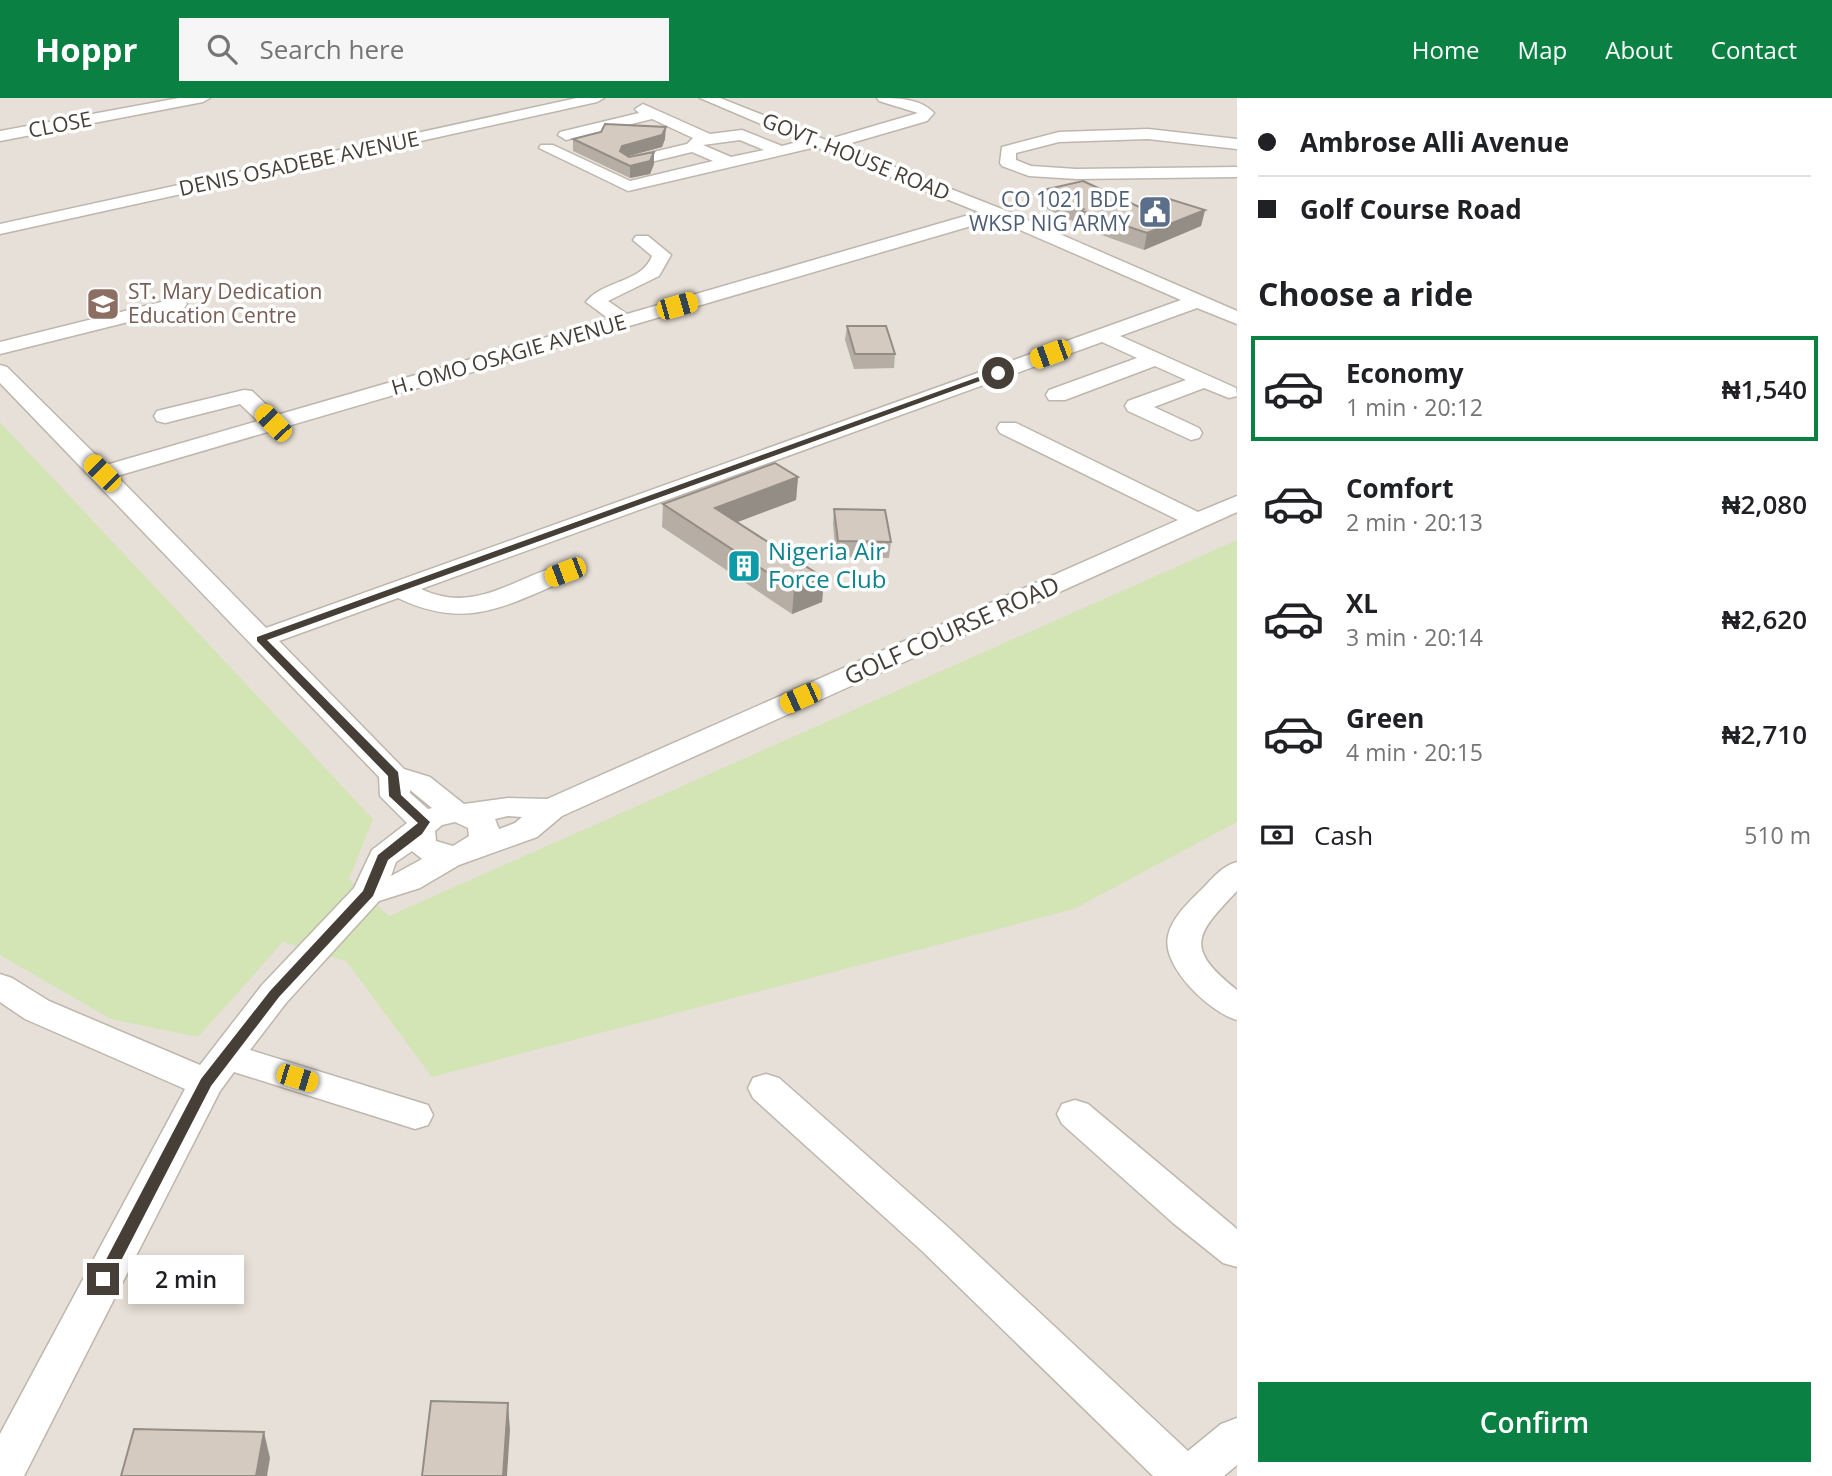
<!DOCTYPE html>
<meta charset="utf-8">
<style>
body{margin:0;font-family:"Open Sans",sans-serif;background:#f6f6f6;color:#202124;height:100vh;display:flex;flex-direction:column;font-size:26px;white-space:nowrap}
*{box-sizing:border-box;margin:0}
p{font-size:23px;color:#757577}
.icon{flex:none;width:38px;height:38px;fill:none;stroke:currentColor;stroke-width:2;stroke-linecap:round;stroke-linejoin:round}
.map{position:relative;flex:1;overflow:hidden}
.side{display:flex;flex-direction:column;background:#fff;width:595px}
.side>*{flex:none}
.banner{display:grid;align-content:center;height:154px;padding:0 21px;background:#fff}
.end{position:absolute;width:32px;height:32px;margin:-16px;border:9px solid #463f38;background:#fff;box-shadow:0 0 0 4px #fff}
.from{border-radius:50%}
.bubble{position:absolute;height:49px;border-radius:0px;background:#fff;box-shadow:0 4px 10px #0003;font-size:23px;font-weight:600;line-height:49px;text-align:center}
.car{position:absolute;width:21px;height:42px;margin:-21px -10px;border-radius:9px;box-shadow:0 0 5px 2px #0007;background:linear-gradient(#f5c518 24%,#345 0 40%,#f5c518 0 76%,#345 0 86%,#f5c518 0)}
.banner b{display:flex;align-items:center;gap:24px;height:66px;font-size:26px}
.banner b+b{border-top:2px solid #e0e0e0}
.banner i{width:18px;height:18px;background:#202124}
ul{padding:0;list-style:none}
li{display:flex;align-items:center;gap:21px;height:105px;margin:0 14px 10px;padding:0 7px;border:4px solid transparent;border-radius:0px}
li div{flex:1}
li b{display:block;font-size:26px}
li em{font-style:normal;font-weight:600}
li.current{border-color:#0b8043}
li>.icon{width:63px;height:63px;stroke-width:1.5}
h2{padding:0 21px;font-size:32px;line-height:84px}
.pay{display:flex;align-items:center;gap:18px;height:77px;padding:0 21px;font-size:26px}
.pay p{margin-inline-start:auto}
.primary-button{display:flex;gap:14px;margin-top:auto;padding:14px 21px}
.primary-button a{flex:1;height:80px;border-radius:0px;background:#0b8043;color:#fff;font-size:28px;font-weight:600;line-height:80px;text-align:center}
header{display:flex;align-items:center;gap:42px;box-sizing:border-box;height:98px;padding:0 35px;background:#0b8043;color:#fff}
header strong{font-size:33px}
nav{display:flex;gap:38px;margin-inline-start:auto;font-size:24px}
.search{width:490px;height:63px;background:#f6f6f6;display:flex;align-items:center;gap:18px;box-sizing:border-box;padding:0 24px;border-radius:0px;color:#757577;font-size:26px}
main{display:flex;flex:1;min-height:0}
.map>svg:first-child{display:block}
.residential{fill:#e7e0d8}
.green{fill:#d3e4b5}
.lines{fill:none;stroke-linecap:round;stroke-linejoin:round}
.minor-casing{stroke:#beb6ac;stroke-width:3}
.minor{fill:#fff;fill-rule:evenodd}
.wall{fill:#b6aea4}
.shaded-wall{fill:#948d86}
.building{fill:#d4cabf;stroke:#948d86;stroke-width:2}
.route{fill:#463f38}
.labels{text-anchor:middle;stroke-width:7;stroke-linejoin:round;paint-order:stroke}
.far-street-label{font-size:21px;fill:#463f38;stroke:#fff}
.far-service-label{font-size:21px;fill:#4e5e75;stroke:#fff;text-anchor:end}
.far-education-label{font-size:21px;fill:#785e54;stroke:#fff;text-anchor:start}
.culture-label{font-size:24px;fill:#0d838f;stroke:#fff;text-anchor:start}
.street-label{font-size:24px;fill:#463f38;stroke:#fff}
</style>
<header>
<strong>Hoppr</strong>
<div class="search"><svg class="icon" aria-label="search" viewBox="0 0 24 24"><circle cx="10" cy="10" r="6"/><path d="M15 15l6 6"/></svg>Search here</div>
<nav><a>Home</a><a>Map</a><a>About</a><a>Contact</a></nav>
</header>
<main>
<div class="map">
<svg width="1237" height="1378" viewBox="0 0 1237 1378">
<rect width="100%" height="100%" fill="#f3efe9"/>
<!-- residential -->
<rect class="residential" x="0" y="0" width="1237" height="1378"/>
<!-- green -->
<path class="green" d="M0 324 373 721 349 781 389 818 1237 442V724L1074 811 432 979 346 863 283 844 198 939 111 921 0 857Z"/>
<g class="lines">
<defs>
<g id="minor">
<path d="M179 0H210L203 4 0 43V33Z"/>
<path d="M577 0H604L597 4 0 136V126Z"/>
<path d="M700 0H720L826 42 918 15 879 3 877 0C897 0 920 0 934 15L927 23 841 48 1002 111 1237 213V226L1197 210 1120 238 1236 290 1237 298 1229 300 1204 290 1154 309 1199 330 1202 335 1199 340 1191 342 1128 313 1125 308 1128 303 1186 282 1155 268 1065 302H1049L1046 297 1049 292 1137 260 1102 244 421 491C476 517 514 479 565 466L574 469 578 474 574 479C508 506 469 534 398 500L279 543 404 671 430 679 464 706 508 700 547 701 1178 422 1000 335 997 330 1000 325H1016L1198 414 1237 398V414L562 718 537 739 459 767 420 790 379 803 286 905 250 952 428 1007 433 1017 428 1027 415 1031 234 974 220 993 24 1378H0V1336L185 991 25 921 0 904V876L12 880 49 903 200 967 262 887 354 790 372 752 407 725 380 698 379 679 0 285V267L7 269 106 367 258 323 240 306 165 325 157 323 154 318 157 313 244 292 252 293 277 317 609 221 586 204C603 182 642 185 652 158L633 142 636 138H648L671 157 659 178 608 203 627 216 979 114 816 49 628 93 539 50 541 47H553L630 83 713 63 692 54 630 69 624 67 622 64 624 61 687 46 693 40 652 21 566 42 558 37 560 34 639 15 635 11 643 6 710 36 742 32 782 48 801 43ZM740 42 764 52 731 59 703 47ZM995 121 1181 202 266 530 117 378ZM410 692 432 710 428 711 410 695ZM508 718 522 719 515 725 499 731 495 721ZM455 724 468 730 469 738 453 748 436 743 435 733 442 727ZM412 753 422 761 391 778 396 764Z"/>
<path d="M1148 31 1237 41V51L1148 41 1059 44 1016 55V62L1031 68 1076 71 1237 69V79L1076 81 1029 78 1002 68 1000 65 1002 49 1059 34Z"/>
<path d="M177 200 184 202 187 206 184 210 0 256V244Z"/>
<path d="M1237 764V793C1195 837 1184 850 1237 892V922C1211 915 1161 869 1168 838 1172 819 1190 803 1203 790 1214 779 1222 768 1237 764Z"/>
<path d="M766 976 779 980 950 1131 1188 1353 1221 1326 1237 1320V1367L1224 1378H1153L922 1153 753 1000 748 990 753 980Z"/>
<path d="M1075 1002 1088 1006 1237 1131V1169L1223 1165 1173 1125 1062 1026 1057 1016 1062 1006Z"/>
</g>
</defs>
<!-- minor casing -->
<use href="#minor" class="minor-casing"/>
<!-- minor -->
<use href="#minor" class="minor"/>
</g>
<!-- wall -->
<g class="wall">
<path d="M573 41H665L662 49 627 58 654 66 650 76 630 80 573 53Z"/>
<path d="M1043 92 1139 109 1205 112 1201 128 1144 152 1076 128 1077 125 1041 108Z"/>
<path d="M847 228 895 256 894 270 854 271 845 242Z"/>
<path d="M798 379 796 402 737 424 824 480 822 504 792 516 662 429 663 406Z"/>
<path d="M834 411 891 444 889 460 836 459 833 426Z"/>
</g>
<!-- shaded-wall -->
<g class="shaded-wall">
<path d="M666 29 665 41 662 49 622 60 620 65V53L622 48Z"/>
<path d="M654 54V66L650 76 630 80V68Z"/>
<path d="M1205 112 1201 128 1144 152 1147 135Z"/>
<path d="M798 379 796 402 714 433 715 410Z"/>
<path d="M824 480 822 504 792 516 794 492Z"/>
<path d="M508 1305 510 1332 507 1378H503Z"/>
<path d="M264 1334 270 1360 267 1378H256Z"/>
</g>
<!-- building -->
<g class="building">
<path d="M605 26 666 29 662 37 622 48 620 53 629 59 654 54 650 63 630 68 573 41 601 34Z"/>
<path d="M1083 83 1139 109 1163 99 1205 112 1147 135 1079 112 1083 111 1043 92Z"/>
<path d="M847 228H886L895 256H855Z"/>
<path d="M775 365 798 379 715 410 824 480 794 492 663 406Z"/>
<path d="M834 411 885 412 891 444 838 443Z"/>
<path d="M431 1303 508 1305 503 1378H422Z"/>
<path d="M134 1331 264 1334 256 1378H121Z"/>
</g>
<!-- route -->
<path class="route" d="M995 273 1002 275 267 542 398 674 401 697 430 724 422 736 388 762 373 798 279 899 211 988 109 1186H98L96 1181 98 1177 201 981 270 893 363 793 378 757 418 725 389 698 388 678 257 543V539Z"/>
<!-- icons -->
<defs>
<symbol id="civic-square" viewBox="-11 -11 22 22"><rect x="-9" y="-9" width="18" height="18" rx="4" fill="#5c6f8a" stroke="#fff"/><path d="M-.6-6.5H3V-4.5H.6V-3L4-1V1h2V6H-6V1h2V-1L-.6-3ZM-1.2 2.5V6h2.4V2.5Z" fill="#fff"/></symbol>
<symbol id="school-square" viewBox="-11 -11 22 22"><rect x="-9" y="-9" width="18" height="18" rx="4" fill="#8d6e63" stroke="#fff"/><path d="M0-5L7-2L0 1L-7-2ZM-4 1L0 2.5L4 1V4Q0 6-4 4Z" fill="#fff"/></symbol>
<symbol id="building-square" viewBox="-11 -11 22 22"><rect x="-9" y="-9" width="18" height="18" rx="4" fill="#0f9aa8" stroke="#fff"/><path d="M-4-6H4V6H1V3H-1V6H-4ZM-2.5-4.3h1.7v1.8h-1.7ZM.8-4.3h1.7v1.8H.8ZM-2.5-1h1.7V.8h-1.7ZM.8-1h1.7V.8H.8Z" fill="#fff"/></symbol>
</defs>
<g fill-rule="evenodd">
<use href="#civic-square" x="1136" y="95" width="38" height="38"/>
<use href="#school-square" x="84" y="187" width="38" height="38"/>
<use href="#building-square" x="725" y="449" width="38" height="38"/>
</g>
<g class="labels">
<!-- far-street labels -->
<g class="far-street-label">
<text transform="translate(60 27) rotate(-11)" y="7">CLOSE</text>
<text transform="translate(856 59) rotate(22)" y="7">GOVT. HOUSE ROAD</text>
<text transform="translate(299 66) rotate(-12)" y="7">DENIS OSADEBE AVENUE</text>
<text transform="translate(509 257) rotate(-16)" y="7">H. OMO OSAGIE AVENUE</text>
</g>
<!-- far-service labels -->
<g class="far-service-label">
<text x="1130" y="109">CO 1021 BDE<tspan x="1130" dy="24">WKSP NIG ARMY</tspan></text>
</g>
<!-- far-education labels -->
<g class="far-education-label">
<text x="128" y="201">ST. Mary Dedication<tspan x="128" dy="24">Education Centre</tspan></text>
</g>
<!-- culture labels -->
<g class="culture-label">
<text x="768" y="462">Nigeria Air<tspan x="768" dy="28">Force Club</tspan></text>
</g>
<!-- street labels -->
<g class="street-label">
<text transform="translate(952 533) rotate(-24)" y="8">GOLF COURSE ROAD</text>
</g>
</g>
</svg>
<i class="end from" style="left:998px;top:275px"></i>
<i class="end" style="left:103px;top:1181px"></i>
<div class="bubble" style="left:128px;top:1157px;width:116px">2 min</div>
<i class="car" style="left:677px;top:208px;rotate:74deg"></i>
<i class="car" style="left:1050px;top:256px;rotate:250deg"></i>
<i class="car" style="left:273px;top:325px;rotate:316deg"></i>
<i class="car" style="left:102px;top:375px;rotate:315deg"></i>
<i class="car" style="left:565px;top:474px;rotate:249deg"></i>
<i class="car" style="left:800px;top:600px;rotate:246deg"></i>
<i class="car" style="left:297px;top:980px;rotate:107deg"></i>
</div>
<section class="side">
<div class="banner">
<b><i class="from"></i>Ambrose Alli Avenue</b>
<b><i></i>Golf Course Road</b>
</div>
<h2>Choose a ride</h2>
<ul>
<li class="current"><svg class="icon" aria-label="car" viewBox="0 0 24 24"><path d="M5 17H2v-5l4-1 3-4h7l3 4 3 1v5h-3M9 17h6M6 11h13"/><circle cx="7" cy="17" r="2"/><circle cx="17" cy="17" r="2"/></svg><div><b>Economy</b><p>1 min · 20:12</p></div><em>₦1,540</em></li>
<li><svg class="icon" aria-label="car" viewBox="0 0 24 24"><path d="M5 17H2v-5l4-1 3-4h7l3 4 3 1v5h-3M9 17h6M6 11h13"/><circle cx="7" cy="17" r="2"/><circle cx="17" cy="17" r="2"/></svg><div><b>Comfort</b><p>2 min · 20:13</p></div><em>₦2,080</em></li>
<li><svg class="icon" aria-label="car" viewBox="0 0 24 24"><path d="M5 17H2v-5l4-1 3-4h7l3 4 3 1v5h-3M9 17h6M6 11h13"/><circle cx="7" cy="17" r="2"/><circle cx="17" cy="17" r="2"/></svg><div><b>XL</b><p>3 min · 20:14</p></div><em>₦2,620</em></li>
<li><svg class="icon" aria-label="car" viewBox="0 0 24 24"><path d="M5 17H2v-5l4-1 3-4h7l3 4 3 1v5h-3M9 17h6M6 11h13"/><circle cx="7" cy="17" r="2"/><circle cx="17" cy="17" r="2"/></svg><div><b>Green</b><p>4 min · 20:15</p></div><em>₦2,710</em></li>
</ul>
<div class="pay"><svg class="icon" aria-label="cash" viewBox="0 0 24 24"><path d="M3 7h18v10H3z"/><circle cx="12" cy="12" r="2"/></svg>Cash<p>510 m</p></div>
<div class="primary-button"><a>Confirm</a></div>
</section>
</main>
